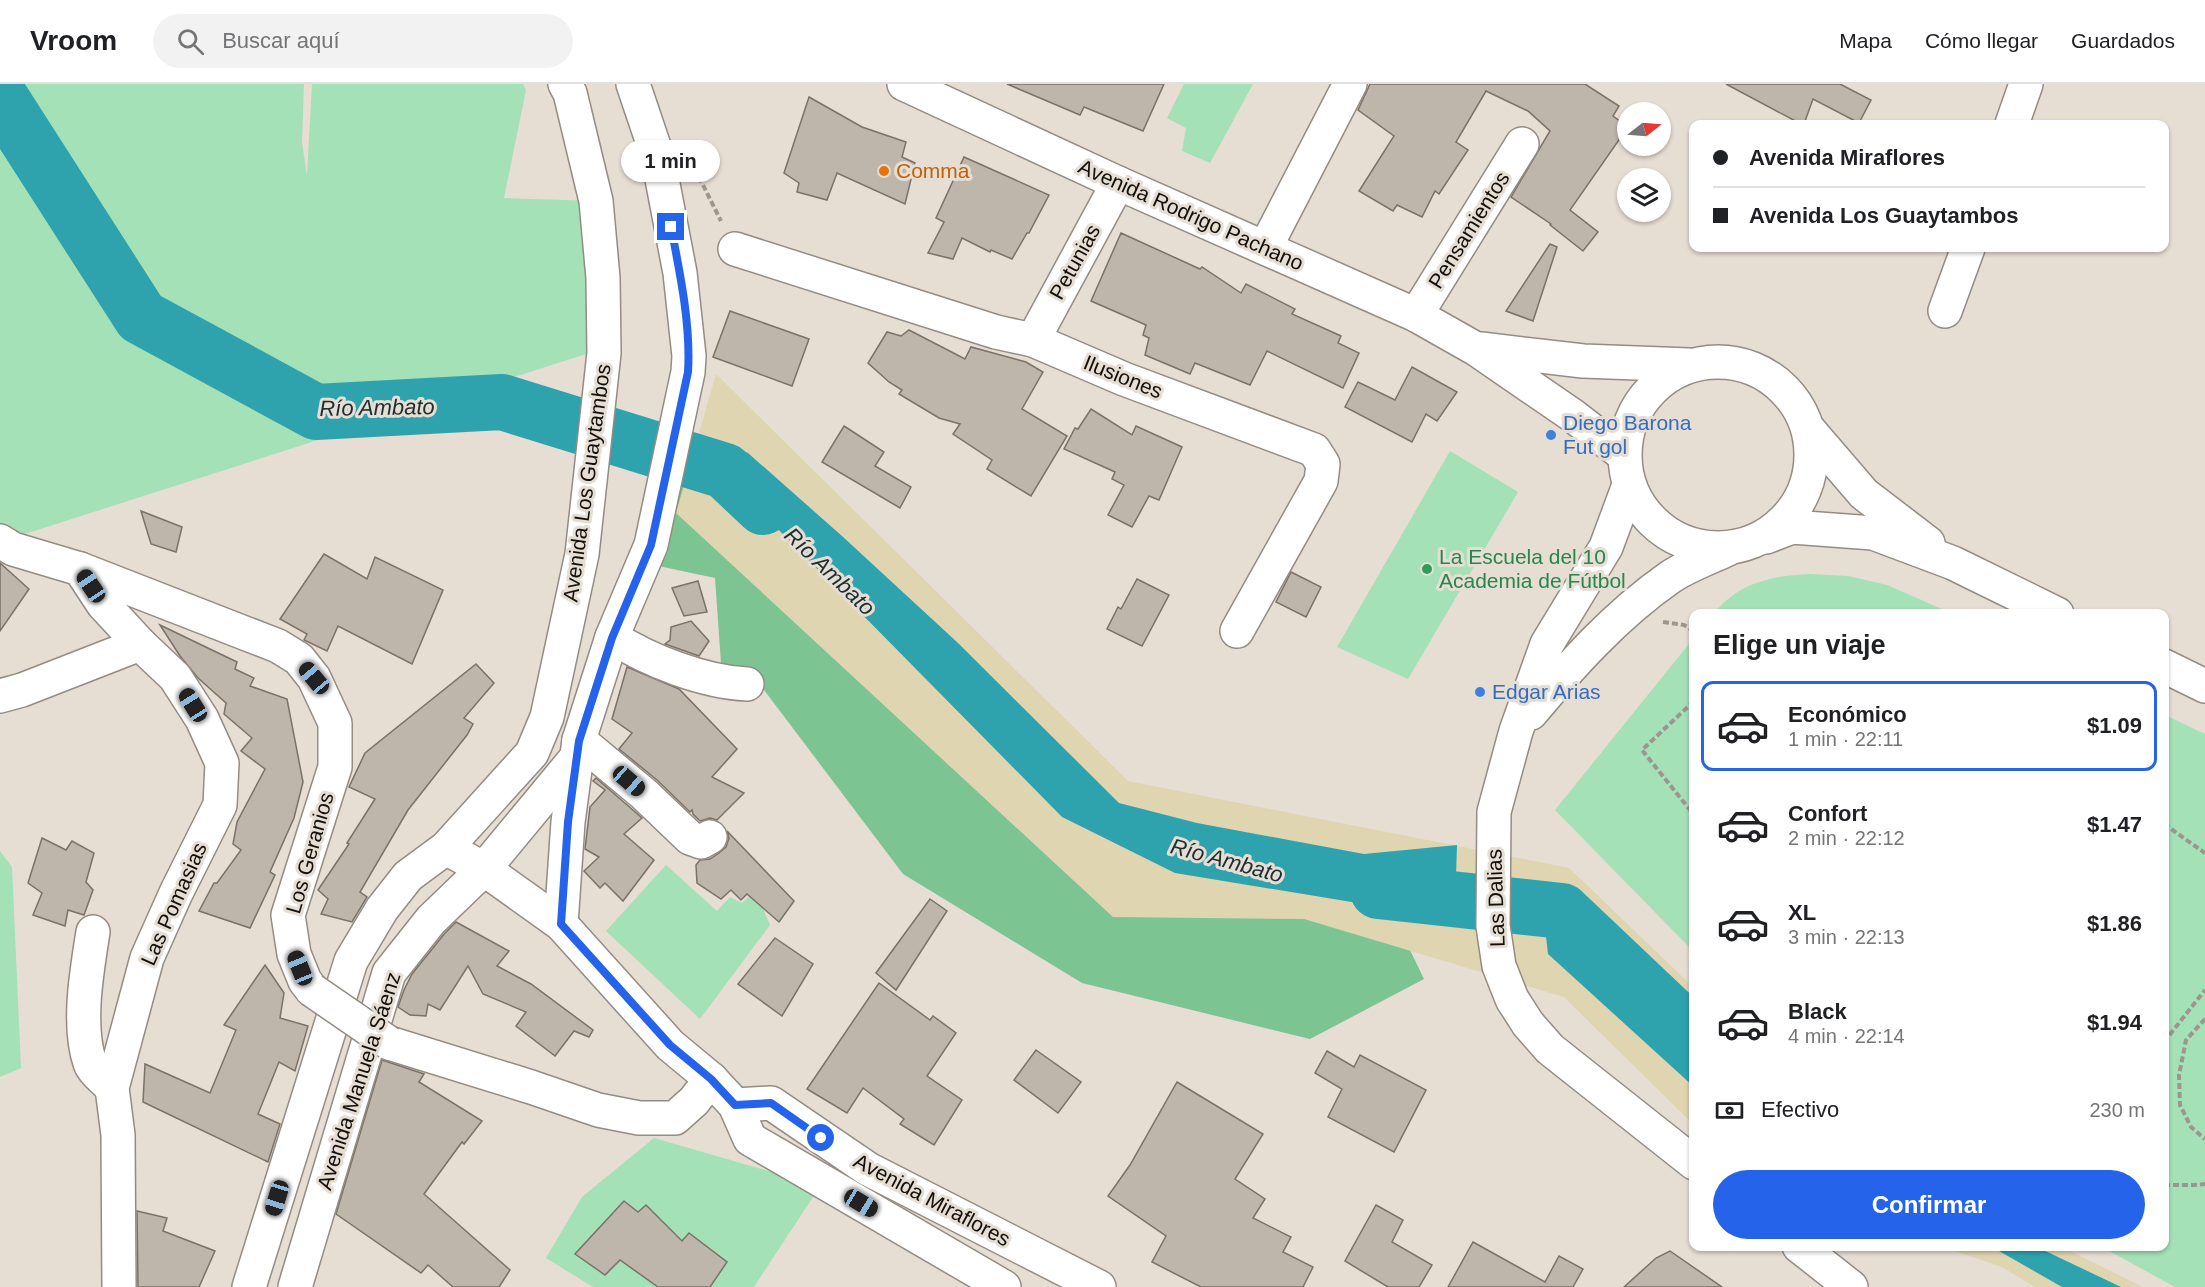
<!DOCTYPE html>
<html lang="es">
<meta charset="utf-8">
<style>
body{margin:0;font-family:Arial,sans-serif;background:#f2f2f2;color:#202124;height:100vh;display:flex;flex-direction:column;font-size:22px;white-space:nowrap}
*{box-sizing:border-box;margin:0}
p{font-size:20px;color:#757577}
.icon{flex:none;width:33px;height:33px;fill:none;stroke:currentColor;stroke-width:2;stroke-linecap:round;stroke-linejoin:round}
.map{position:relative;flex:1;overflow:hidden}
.panel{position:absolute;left:1689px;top:525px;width:480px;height:642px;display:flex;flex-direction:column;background:#fff;border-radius:12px;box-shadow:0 2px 4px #0004}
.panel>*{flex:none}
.hud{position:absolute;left:1689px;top:36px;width:480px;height:132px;border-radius:12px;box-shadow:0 2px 4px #0004;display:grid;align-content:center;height:132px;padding:0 24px;background:#fff}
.needle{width:39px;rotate:73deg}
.fabs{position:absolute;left:1617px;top:18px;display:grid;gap:12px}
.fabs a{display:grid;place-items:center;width:54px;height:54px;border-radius:50%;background:#fff;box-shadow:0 2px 4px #0004;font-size:30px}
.end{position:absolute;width:27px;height:27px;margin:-14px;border:8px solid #2563eb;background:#fff;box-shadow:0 0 0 3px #fff}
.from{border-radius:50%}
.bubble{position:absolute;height:42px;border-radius:21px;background:#fff;box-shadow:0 2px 4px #0004;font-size:20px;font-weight:700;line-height:42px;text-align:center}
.car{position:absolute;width:18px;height:36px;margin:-18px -9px;border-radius:8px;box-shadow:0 0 4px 2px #0007;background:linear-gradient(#222 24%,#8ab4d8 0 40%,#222 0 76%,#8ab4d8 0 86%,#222 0)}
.hud b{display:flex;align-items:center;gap:21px;height:57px;font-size:22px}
.hud b+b{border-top:2px solid #e0e0e0}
.hud i{width:15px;height:15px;background:#202124}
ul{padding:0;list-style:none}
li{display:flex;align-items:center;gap:18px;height:90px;margin:0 12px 9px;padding:0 12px;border:3px solid transparent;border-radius:12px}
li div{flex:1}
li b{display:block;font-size:22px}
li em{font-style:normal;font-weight:700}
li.selected{border-color:#2563eb}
li>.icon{width:54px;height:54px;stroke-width:1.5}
h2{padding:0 24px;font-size:27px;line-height:72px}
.pay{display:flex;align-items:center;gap:15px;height:66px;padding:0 24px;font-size:22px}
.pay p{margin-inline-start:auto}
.action{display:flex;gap:12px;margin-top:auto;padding:12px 24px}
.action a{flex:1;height:69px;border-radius:36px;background:#2563eb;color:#fff;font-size:24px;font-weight:700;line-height:69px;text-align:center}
header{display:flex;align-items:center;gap:36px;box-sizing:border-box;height:84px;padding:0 30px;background:#fff;border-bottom:2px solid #e0e0e0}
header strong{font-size:28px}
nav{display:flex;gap:33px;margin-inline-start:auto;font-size:21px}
.search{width:420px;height:54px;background:#f2f2f2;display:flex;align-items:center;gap:15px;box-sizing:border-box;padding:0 21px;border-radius:33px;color:#757577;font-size:22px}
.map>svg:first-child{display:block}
.green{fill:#a4e1b6}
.forest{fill:#7dc493}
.sand{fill:#dfd5b1}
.water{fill:#2ea3ae}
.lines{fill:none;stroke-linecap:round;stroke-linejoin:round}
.river{stroke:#2ea3ae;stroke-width:56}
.building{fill:#beb5ab;stroke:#7a7269;stroke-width:1.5}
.minor-casing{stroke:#948c82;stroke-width:36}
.major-casing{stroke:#948c82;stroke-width:36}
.path{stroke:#9d968e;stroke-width:4;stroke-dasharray:6 3;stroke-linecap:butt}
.minor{stroke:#fff;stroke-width:33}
.major{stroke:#fff;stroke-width:33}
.minor-bridge-casing{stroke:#948c82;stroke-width:36;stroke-linecap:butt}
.minor-bridge{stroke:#fff;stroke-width:33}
.route{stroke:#2563eb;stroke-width:8}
.food-dot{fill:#e8710a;stroke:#e6ddd3;stroke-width:2}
.shop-dot{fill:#3f7fe0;stroke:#e6ddd3;stroke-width:2}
.leisure-dot{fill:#2e9e5b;stroke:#e6ddd3;stroke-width:2}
.labels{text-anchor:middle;stroke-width:6;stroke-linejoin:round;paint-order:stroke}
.food-label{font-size:21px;fill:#c56008;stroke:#e6ddd3;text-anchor:start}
.street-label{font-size:21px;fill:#120f0c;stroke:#e6ddd3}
.shop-label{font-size:21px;fill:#366cbe;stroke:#e6ddd3;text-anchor:start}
.leisure-label{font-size:21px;fill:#27864d;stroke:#e6ddd3;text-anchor:start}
.water-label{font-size:22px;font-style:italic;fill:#1b2f32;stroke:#e6ddd3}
</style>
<header>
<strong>Vroom</strong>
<div class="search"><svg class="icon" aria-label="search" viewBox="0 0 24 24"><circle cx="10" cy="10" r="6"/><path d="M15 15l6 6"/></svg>Buscar aquí</div>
<nav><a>Mapa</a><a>Cómo llegar</a><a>Guardados</a></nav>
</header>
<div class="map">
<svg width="2205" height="1203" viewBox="0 0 2205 1203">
<rect width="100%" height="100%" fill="#e6ddd3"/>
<!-- green -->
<g class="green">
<path d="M0 0H304L302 59 307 91 312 0H523L526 6 504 114 596 117 608 263 0 458Z"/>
<path d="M1184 0H1253L1210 79 1182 67 1186 44 1167 34Z"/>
<path d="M1450 367 1518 408 1408 595 1337 563Z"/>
<path d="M1810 490 1848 492 1887 501 1951 529H1714C1740 498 1771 492 1810 490Z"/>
<path d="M1693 555V867L1555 726Z"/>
<path d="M2165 631 2205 650V1203H2175L2102 1163 2164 1162Z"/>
<path d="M0 767 12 783 21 984 0 993Z"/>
<path d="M666 781 717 827 730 813 742 819 763 799 771 811 764 827 770 841 700 935 606 847Z"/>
<path d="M654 1054 786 1092 815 1110 754 1203H593L546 1174 582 1113Z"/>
</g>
<!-- forest -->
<path class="forest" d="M679 395 767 440 1059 741 1393 831 1424 895 1310 955 1082 899 903 790 761 602 721 579 715 494 649 480Z"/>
<!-- sand -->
<g class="sand">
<path d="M716 290 1128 697 1569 784 1693 903V1040L1564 913 1304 835 1113 833 676 429Z"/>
<path d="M1943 1163H2062L2143 1203H2035L2002 1183Z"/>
</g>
<!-- water -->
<g class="water">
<path d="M718 357 748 369 842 452 958 559 1119 719 1197 739 1364 770 1457 761 1455 824H1388L1175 789 1062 733 768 435 695 392Z"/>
<path d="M1541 808 1574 817 1693 929V1002L1548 870Z"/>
<path d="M1992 1163H2037L2121 1203H2062Z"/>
</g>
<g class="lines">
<!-- river -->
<g class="river">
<path d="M0 13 141 233 316 328 502 318 725 387 763 423"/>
<path d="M1378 807 1562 827 1694 952"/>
</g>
</g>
<!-- building -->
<g class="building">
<path d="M1007 0H1164L1143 47 1084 23 1080 31Z"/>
<path d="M1370 0H1585L1619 22 1613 32 1628 43 1570 126 1598 148 1583 167 1550 141 1551 140 1511 113 1550 47 1528 27 1486 7 1456 58 1468 66 1439 110 1435 107 1422 133 1397 121 1393 127 1359 107 1394 52 1358 26Z"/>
<path d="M1726 0H1840L1871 16 1859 39 1813 15 1804 40H1801Z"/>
<path d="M809 13 862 43 906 58 902 73 915 79 905 120 837 89 827 116 797 108 799 99 784 89Z"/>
<path d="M964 73 1049 111 1029 149H1027L1012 175 991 166 990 168 962 154 953 175 928 169 944 138 936 134Z"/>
<path d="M1121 149 1200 185 1202 183 1241 209 1246 200 1295 225 1292 230 1341 252 1338 259 1359 269 1343 304 1267 267 1250 301 1195 279 1190 290 1145 271 1149 254 1143 251 1146 241 1091 217Z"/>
<path d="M1550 160 1557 163 1533 237 1506 227Z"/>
<path d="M730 227 809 255 792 302 713 273Z"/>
<path d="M909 246 965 275 971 263 1026 278 1043 288 1022 325 1067 352 1031 412 987 385 992 376 953 350 960 340 939 334 899 310 902 306 889 298 868 279 887 248 901 252Z"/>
<path d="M1412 283 1457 308 1437 337 1426 330 1412 358 1345 323 1358 298 1395 316Z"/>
<path d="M1091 325 1132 351 1136 342 1182 363 1159 416 1149 412 1132 443 1108 431 1124 401 1112 395 1115 388 1064 365 1075 344 1078 345Z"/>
<path d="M844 342 884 368 875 382 911 403 900 424 822 378Z"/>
<path d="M141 427 182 443 176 468 151 460Z"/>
<path d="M324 470 367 495 375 473 443 506 412 580 338 542 327 567 304 556 307 550 280 535Z"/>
<path d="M0 479 29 505 0 547Z"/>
<path d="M1291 488 1321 503 1306 533 1276 518Z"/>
<path d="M1137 495 1169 511 1142 562 1107 545 1118 523 1121 525Z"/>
<path d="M698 497 707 528 684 532 672 504Z"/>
<path d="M691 537 709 557 699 572 665 560 670 556 671 543Z"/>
<path d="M160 541 237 578 235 585 254 594 250 602 287 615 303 698 294 734 270 788 275 791 250 844 199 827 214 799H217L241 766 233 760 237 738 265 685 241 667 252 654 224 630 226 619 198 594 180 572Z"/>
<path d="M476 580 494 599 464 634 473 640 467 651 408 726 360 808 367 813 352 838 321 830 328 815 318 806 349 760 347 759 375 715 349 703 365 669Z"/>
<path d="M627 583 679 605 737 665 712 693 744 709 717 736 710 734 700 737 693 730 692 726 690 728 657 696 619 665 632 649 612 635Z"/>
<path d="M596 694 642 734 624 750 654 776 623 817 605 799 600 804 584 787 599 773 585 765 590 723 605 706 593 697Z"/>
<path d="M727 747 794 817 779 838 747 810 741 816 731 806 721 815 697 799 696 781 700 776 710 775 719 769 726 763 729 754Z"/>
<path d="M42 754 66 766 72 757 94 769 86 798 93 806 84 831 68 826 65 842 33 831 42 809 28 799Z"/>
<path d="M930 815 947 827 896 906 876 889Z"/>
<path d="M456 838 509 867 497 882 531 900 593 946 589 953 574 947 555 972 516 942 526 928 483 910 468 882 440 926 428 920 426 932 410 931 398 923 404 906 412 890 445 849Z"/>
<path d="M775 854 813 880 782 932 738 900Z"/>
<path d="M265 881 284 909 280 934 308 942 295 987 279 978 258 1030 280 1040 268 1078 143 1018 145 980 210 1009 236 946 224 941Z"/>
<path d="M879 899 930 936 933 932 956 949 927 992 962 1016 934 1061 900 1040 904 1035 863 1004 847 1029 807 1005Z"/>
<path d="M1036 966 1081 998 1058 1029 1014 996Z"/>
<path d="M1327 967 1354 983 1360 971 1426 1006 1394 1068 1328 1033 1342 1005 1315 989Z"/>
<path d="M382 976 424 990 419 998 482 1037 464 1060 462 1058 424 1110 510 1186 499 1203H453L428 1181 421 1189 336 1130Z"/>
<path d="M1177 998 1263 1050 1235 1095 1265 1115 1253 1134 1291 1153 1283 1168 1313 1183 1303 1203H1201L1152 1178 1166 1152 1108 1112 1130 1081Z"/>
<path d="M624 1117 638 1128 646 1121 682 1157 689 1149 727 1178 710 1203H658L620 1176 605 1191 575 1170Z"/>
<path d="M1376 1121 1403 1136 1392 1158 1432 1181 1419 1203H1388L1345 1177Z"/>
<path d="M137 1127 167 1134 163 1147 215 1167 199 1203H138Z"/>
<path d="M1473 1158 1545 1198 1559 1172 1583 1185 1573 1203H1448Z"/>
<path d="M1670 1167 1722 1203H1624L1656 1174Z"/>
</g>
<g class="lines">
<defs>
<g id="minor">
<path d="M2012 40 2026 0"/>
<path d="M1265 164 1350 0"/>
<path d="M735 165 996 248 1033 256 1124 295 1314 366 1323 380 1321 397 1237 547"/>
<path d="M1945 227 1968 164"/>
<path d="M1416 231 1522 60"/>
<path d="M1033 256 1118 99"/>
<path d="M1629 401 1606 463 1547 560 1516 647 1494 728 1493 842 1499 882 1512 915 1528 940 1550 965 1694 1079"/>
<path d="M0 457 13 465 80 485 278 562 299 575 314 594 335 639V683L288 831 294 870 305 897 312 906"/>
<path d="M80 485 103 520 140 560 175 593 202 635 222 679 220 721 176 809 147 874 112 1004 118 1051 119 1203"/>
<path d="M612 553C649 577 704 598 747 600"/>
<path d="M0 612 22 606 140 560"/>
<path d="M1531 629C1572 580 1616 531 1669 494 1686 482 1709 474 1728 465"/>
<path d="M579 656 644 710 690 754 701 758 710 753"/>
<path d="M93 848C87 886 77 941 90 979 93 988 106 997 112 1004"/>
<path d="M389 959 531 1003 598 1026 639 1034H675L694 1017 711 995"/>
<path d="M1799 1162 1851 1203"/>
</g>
<g id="major">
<path d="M904 0 1118 99 1416 231 1476 265 1572 331 1624 371"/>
<path d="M1481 265 1583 277 1689 281"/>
<circle cx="1718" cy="371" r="93"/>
<path d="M1809 346 1864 410 1928 459"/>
<path d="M1766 453 1792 443 1873 449 1953 479 2057 530"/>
<path d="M2164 582 2205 602"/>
<path d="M446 764 484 785 561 840 670 961 711 995 735 1021 750 1055 1004 1203"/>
<path d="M561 840 568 738 579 656 612 553 651 461 688 288 689 272 680 189 658 74 633 0"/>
<path d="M735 1021 771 1019 868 1085 1099 1203"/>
<path d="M249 1203 351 877 382 825 408 792 446 764 532 669 547 633 582 470 604 269 603 194 596 117 570 9 565 0"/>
<path d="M295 1203 389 889 431 836 484 785 576 674"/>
</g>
</defs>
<!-- minor casing -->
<use href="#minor" class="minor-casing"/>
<!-- major casing -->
<use href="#major" class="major-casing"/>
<!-- path -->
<g class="path">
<path d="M695 85 721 137"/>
<path d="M1663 538 1684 541 1694 547"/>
<path d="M1694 617 1642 666 1694 731"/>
<path d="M2164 740 2205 769"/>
<path d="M2205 935 2186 956 2179 991 2180 1021 2191 1043 2205 1055"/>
<path d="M2164 958 2205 906"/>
<path d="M2164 1101H2193L2205 1100"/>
</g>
<!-- minor -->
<use href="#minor" class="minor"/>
<!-- major -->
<use href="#major" class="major"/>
<defs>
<path id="minor-bridge" d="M312 906 389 959"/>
</defs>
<!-- minor-bridge casing -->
<use href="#minor-bridge" class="minor-bridge-casing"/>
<!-- minor-bridge -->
<use href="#minor-bridge" class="minor-bridge"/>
</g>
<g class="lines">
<!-- route -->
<path class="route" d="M671 143C680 189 691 242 688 288L651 461 612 554 579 657 568 738 561 840 670 961 711 995 735 1021 771 1019 821 1054"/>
</g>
<!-- markers -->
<circle class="food-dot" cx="884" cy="87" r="6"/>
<g class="shop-dot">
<circle cx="1551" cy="351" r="6"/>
<circle cx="1480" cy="608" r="6"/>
</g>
<circle class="leisure-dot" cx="1427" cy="485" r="6"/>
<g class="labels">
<!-- food labels -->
<g class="food-label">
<text x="896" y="94">Comma</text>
</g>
<!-- street labels -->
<g class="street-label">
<text transform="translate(1191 131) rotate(24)" y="7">Avenida Rodrigo Pachano</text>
<text transform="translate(1469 146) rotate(-58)" y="7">Pensamientos</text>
<text transform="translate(1075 178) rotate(-61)" y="7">Petunias</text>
<text transform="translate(1123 293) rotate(22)" y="7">Ilusiones</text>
<text transform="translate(587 399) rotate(-82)" y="7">Avenida Los Guaytambos</text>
<text transform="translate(310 769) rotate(-74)" y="7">Los Geranios</text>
<text transform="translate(1496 814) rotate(-92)" y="7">Las Dalias</text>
<text transform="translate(174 820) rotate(-66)" y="7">Las Pomasias</text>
<text transform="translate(359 997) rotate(-72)" y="7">Avenida Manuela Sáenz</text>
<text transform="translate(932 1116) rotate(28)" y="7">Avenida Miraflores</text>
</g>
<!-- shop labels -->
<g class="shop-label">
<text x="1563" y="346">Diego Barona<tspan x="1563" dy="24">Fut gol</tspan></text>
<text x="1492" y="615">Edgar Arias</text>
</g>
<!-- leisure labels -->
<g class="leisure-label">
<text x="1439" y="480">La Escuela del 10<tspan x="1439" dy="24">Academia de Fútbol</tspan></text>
</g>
<!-- water labels -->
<g class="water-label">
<text transform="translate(377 323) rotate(-1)" y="8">Río Ambato</text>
<text transform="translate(830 487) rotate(44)" y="8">Río Ambato</text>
<text transform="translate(1227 776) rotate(15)" y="8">Río Ambato</text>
</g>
</g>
</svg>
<div class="fabs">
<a><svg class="needle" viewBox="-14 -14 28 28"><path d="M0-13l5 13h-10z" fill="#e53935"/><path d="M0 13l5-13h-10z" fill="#757577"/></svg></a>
<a><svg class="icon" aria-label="layers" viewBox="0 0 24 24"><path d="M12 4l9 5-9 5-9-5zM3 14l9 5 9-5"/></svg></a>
</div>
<i class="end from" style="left:821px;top:1054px"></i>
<i class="end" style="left:671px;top:143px"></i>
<div class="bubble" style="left:621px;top:56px;width:99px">1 min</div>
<i class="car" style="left:91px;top:502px;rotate:326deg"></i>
<i class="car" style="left:314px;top:594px;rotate:320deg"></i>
<i class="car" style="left:193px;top:621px;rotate:328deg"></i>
<i class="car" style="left:629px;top:697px;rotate:131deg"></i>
<i class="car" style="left:300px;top:884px;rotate:338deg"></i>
<i class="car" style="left:277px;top:1114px;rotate:197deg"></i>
<i class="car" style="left:861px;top:1119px;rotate:121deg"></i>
<div class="hud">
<b><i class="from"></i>Avenida Miraflores</b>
<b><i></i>Avenida Los Guaytambos</b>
</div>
<section class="panel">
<h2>Elige un viaje</h2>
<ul>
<li class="selected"><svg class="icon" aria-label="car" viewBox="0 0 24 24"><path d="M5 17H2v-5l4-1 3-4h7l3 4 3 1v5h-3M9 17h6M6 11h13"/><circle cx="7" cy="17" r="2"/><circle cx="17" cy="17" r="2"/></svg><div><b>Económico</b><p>1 min · 22:11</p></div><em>$1.09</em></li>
<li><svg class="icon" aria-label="car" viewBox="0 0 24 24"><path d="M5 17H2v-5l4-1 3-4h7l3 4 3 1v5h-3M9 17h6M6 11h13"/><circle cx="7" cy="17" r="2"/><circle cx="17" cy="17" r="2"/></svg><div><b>Confort</b><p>2 min · 22:12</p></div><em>$1.47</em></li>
<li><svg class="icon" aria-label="car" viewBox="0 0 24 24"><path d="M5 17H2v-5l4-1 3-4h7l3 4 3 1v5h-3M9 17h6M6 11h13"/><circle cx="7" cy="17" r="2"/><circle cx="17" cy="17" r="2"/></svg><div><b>XL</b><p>3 min · 22:13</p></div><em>$1.86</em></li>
<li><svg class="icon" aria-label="car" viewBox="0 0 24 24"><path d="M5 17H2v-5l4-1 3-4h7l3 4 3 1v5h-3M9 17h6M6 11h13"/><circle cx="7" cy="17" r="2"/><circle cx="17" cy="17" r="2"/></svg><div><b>Black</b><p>4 min · 22:14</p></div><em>$1.94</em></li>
</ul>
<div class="pay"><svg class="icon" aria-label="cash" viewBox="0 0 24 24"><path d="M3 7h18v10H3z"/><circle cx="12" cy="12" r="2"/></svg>Efectivo<p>230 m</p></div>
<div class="action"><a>Confirmar</a></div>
</section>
</div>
